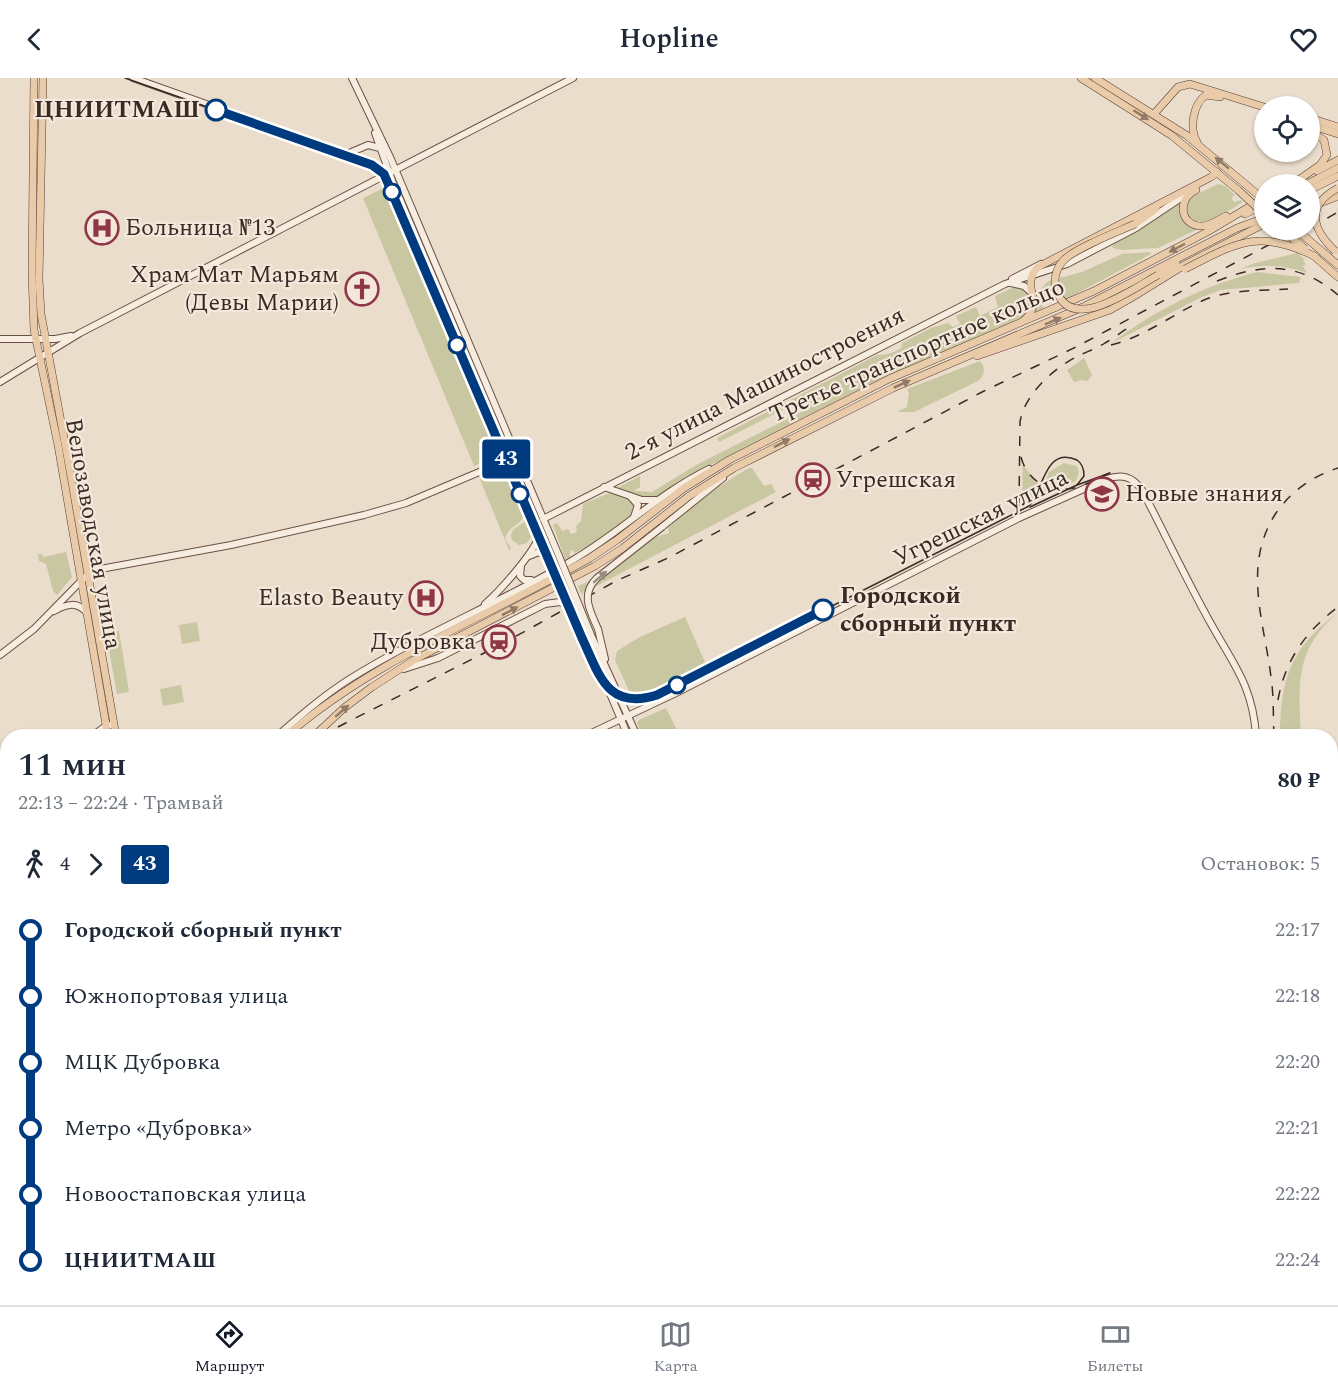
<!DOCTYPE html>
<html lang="ru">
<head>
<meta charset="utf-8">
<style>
  body { margin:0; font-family:Spectral,serif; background:#f6f6f7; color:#1f2937; height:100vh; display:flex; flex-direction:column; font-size:22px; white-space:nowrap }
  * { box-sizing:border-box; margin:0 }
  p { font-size:20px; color:#747a83 }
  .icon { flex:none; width:33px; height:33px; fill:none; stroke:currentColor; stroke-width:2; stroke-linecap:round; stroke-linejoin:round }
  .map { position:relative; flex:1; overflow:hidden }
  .drawer { position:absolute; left:0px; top:651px; width:1338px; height:576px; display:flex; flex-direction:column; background:#fff; border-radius:24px 24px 0 0; box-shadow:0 2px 4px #0004 }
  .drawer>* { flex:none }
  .badge { padding:0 12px; border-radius:4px; font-size:21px; line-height:39px }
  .buttons { position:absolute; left:1254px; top:18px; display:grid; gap:12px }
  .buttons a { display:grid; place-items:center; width:66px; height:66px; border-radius:50%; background:#fff; box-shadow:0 2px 4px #0004; font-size:30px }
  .map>.badge { position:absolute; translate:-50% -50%; box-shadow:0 0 0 3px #fff }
  .legs { display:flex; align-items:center; gap:9px; height:66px; padding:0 18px; font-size:20px }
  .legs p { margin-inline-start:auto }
  .summary { display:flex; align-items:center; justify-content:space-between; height:102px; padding:0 18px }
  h1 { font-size:33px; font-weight:600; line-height:45px }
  ul { padding:0 18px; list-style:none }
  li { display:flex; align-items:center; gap:21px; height:66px; font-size:22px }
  li i { display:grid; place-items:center; width:9px; height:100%; margin:0 8px; background:currentColor }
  li i::after { content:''; width:15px; height:15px; margin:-8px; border:4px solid; border-radius:50%; background:#fff }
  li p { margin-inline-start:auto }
  li:first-child i { background:linear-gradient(#0000 50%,currentColor 0) }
  li:last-child i { background:linear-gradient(currentColor 50%,#0000 0) }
  header { display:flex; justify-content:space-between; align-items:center; height:78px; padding:0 18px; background:#fff; font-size:27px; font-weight:600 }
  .tabs { display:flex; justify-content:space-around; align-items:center; height:84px; border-top:2px solid #e0e1e3; background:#fff; font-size:16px; color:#747a83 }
  .tabs a { display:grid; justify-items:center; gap:3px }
  .tabs .active { color:#111827 }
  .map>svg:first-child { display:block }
  .green { fill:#c9c7a1 }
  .water { fill:#acc1b7; stroke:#738f83; stroke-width:1.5 }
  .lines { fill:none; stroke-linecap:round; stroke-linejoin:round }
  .secondary-casing { stroke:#695144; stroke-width:8 }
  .primary-casing { stroke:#563f35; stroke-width:8 }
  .secondary { stroke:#f6ecdf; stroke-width:6 }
  .primary { stroke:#e9cba9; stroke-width:7 }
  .tram { stroke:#392a23; stroke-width:1.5 }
  .rail { stroke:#392a23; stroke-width:1.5; stroke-dasharray:10 10; stroke-linecap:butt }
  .secondary-bridge-casing { stroke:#695144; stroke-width:8; stroke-linecap:butt }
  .primary-bridge-casing { stroke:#563f35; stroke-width:8; stroke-linecap:butt }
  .secondary-bridge { stroke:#f6ecdf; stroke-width:6 }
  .primary-bridge { stroke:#e9cba9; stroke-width:7 }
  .oneway { fill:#917a66 }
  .oneway2 { fill:#988b81 }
  .line-1-casing { stroke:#fff; stroke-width:14 }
  .line-1 { stroke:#003b80; stroke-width:9 }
  .stop-1-dot { fill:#fff; stroke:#003b80; stroke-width:3 }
  .labels { text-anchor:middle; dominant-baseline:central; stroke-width:4.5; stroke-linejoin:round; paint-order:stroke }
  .stop-label { font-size:24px; font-weight:bold; fill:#392a23; stroke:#f3e8db; text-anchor:end }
  .poi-label { font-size:24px; fill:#392a23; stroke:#f3e8db; text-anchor:start }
  .street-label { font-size:24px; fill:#392a23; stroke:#f3e8db }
</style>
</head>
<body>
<header><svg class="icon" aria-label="back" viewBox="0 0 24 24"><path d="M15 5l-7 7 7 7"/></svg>Hopline<svg class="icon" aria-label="heart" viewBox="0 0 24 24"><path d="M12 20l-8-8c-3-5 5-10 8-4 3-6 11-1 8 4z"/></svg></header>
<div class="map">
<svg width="1338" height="1227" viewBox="0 0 1338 1227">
  <rect width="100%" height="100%" fill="#ebddcc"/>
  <g class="green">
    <path d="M1218,106L1225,108L1235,117L1231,120L1234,124L1241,122L1243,124C1225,134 1195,160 1185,129L1191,119Z"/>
    <path d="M386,109L501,376L474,388L363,120Z"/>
    <path d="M1181,124V132L1198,149L1196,152L1158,170L1123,172L1112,170L1113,166L1138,153Z"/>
    <path d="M1149,174L1151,176L1059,225L1056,220L1042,227L1044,231L1033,236L1040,212L1048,203L1082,194L1122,176Z"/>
    <path d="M1297,175L1305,182L1303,183L1306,186L1303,188L1307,195C1286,187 1262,186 1240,191L1255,185Z"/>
    <path d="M1258,194L1301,199L1299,205L1221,212L1202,219L1110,266C1154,233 1204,207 1258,194Z"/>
    <path d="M1018,207L1031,217L1030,232L1021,240L870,306L697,394L655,420H644L617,410L640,398V409L634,413L652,414L696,387L811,329L806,320L719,364L717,360L877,277C886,277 893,275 901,270L902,265L931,250L948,245L953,249L960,246L956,238L976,229L980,238L998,229L995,218Z"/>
    <path d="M1084,280L1092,297L1088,303L1082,302L1074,304L1067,292Z"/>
    <path d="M980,283C986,289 985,298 978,303L914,334H899L898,333L907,329L909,315L907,311Z"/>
    <path d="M1064,385L1077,388L1079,394L1076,403L1039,420L1049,394Z"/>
    <path d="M1023,387L1038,406L1033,424L1026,426V424H1022Z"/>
    <path d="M506,388L525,435C522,448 508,447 505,461L511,470L509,472L479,399Z"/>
    <path d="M749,390H752L764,408L771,406L776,414L581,516L578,508L611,494L656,459L669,455L668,450C693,427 719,407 749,390Z"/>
    <path d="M612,414L631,422L635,428L632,437L600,462L575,475L573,472L570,474V479L565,481L553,447L557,445L562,453L568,451L571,456L577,454L576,448L581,443L583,426Z"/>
    <path d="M526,442H528L533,456L527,465L519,467L512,462C508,450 520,449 526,442Z"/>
    <path d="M66,474L72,499L57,517L53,513L46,486L39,483L38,476H42L44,479Z"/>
    <path d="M1337,535C1294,574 1299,605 1301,658H1280C1280,601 1291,570 1337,535Z"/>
    <path d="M685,539L707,589L648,617L630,615L615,582L617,573L640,559Z"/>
    <path d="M197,544L200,563L182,566L179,547Z"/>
    <path d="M119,553L129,614L117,616L106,555Z"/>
    <path d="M181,607L184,624L163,628L160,611Z"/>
    <path d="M666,630L680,658H643L637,645L639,642Z"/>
  </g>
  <g class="water">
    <path d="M63,1220H123V1227H50Z"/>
    <path d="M193,1220H335L349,1227H192Z"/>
  </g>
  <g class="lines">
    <defs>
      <g id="secondary">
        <path d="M133,0L347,76L368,67L380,70"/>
        <path d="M352,0L390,79L559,478"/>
        <path d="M375,55L393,105L553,481"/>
        <path d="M1012,201L1041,186"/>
        <path d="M1011,205L1024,208L1033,216"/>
        <path d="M0,261H55L71,258"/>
        <path d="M0,304L80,255L573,0"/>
        <path d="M604,409L642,422H656"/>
        <path d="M631,419L638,427L634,439"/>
        <path d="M543,441L1005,206L1067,186L1136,150L1190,114"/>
        <path d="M662,449L723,400"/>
        <path d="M529,478L539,474L552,480"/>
        <path d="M521,488L520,498L524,502H531"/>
        <path d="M485,526C499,514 538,471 540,454"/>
        <path d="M54,533C67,526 77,523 87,535"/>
        <path d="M598,551L605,581"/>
        <path d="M591,557L637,658"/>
        <path d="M586,559L628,658"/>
        <path d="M0,577L34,551L82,502L95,492L231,467L364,437L406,425L510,381"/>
        <path d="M404,591L438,580"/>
        <path d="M92,658L106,648L111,647"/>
        <path d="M277,658C300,638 323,618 348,602C420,557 500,525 573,482C621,454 658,416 709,391"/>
        <path d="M585,658L674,616L1019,440L1106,401C1122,396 1132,398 1142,412C1165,456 1186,501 1210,544C1233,586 1253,608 1256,658"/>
        <path d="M0,738L8,732"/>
        <path d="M0,767L8,760"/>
        <path d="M0,915L8,907"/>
        <path d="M0,981L8,968"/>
        <path d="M1330,1081H1338"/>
        <path d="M0,1104H8"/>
        <path d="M0,1108L8,1109"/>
        <path d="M137,1220L139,1225L143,1227"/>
        <path d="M1279,1220L1293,1227"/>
        <path d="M818,1227L821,1220"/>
        <path d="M824,1227L827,1220"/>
      </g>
      <g id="primary">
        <path d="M34,0L32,195L34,252L58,367L108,658"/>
        <path d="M43,0L39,201L41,236L69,387L116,658"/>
        <path d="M1081,0L1171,57L1238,112"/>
        <path d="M1095,0L1186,57L1244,105"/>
        <path d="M1154,36L1178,9L1190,6L1264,29"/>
        <path d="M1310,40L1338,49"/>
        <path d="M1310,47L1338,56"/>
        <path d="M1197,64C1189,51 1193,26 1206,17L1220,19"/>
        <path d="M1317,93L1338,82"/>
        <path d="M1297,103L1320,87L1327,77L1324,62L1310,53"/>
        <path d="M1307,106L1338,90"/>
        <path d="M1196,112C1176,121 1180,149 1203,148C1211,147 1218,142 1226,138"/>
        <path d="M1310,112L1338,98"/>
        <path d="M1310,129L1338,118"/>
        <path d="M1245,136L1264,127"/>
        <path d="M1135,146L1156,131"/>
        <path d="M1325,176L1338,187"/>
        <path d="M1314,178L1338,199"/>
        <path d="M1158,197L1176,185"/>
        <path d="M1023,243C1046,225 1019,208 1038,189L1211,99L1217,94"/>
        <path d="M977,278L1110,232L1131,220L1186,186L1264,146"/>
        <path d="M372,609L414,582L595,488L623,470L689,418L734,390L893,310L1083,229L1237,150L1264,140"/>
        <path d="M286,658C376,580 488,539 590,480L617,462L684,410L729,382L889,301L1094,213L1209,153L1264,120"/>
        <path d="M0,933L8,926"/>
        <path d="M0,966L8,958"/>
        <path d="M155,1227V1220"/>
        <path d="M161,1227V1220"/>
        <path d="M178,1227L180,1220"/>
      </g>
    </defs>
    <use href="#secondary" class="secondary-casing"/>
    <use href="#primary" class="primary-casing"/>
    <use href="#secondary" class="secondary"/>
    <use href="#primary" class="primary"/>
    <g class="tram">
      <path d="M125,0L372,87L383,94L582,560C599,596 607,633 657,617L1029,428C1043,415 1044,367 1077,382C1083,386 1084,392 1084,398L1077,407"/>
      <path d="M1030,429L1077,407L1110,395"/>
    </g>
    <g class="rail">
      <path d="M1310,150L1338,134"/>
      <path d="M1217,203C1262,185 1300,184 1338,217"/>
      <path d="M1111,267C1144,259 1173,236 1204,222C1230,211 1260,213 1288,211"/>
      <path d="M1021,379C1027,403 1050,416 1074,410C1086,407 1098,400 1110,395"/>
      <path d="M1019,428L1020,344C1024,317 1053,291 1076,279C1085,274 1096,271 1105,265C1114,260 1123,253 1132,247"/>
      <path d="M1278,622C1285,582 1306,553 1338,529"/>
      <path d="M320,658L500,567L616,503L668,480L982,314L1076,269L1297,152"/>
      <path d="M1274,658C1273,639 1274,619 1271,599C1264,543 1242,487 1276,435C1291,413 1313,398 1338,390"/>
      <path d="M1330,842L1338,846"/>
      <path d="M1330,894L1338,891"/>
      <path d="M0,946L8,938"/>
      <path d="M1217,1220L1218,1227"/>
      <path d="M1193,1227L1196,1220"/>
    </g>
    <defs>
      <g id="secondary-bridge">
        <path d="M559,478L591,557"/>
        <path d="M553,481L586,559"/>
        <path d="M598,551C590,533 580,516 597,500L662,449"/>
        <path d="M438,580L545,526L560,524L574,530"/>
      </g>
      <g id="primary-bridge">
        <path d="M1244,105L1264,122"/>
        <path d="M1238,112L1264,136"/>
        <path d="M1135,146C1117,154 1078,169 1065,181C1057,188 1053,200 1056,211C1070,258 1134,210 1158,197"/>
        <path d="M1283,152L1305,171"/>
        <path d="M1297,152L1325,176"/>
        <path d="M1335,173C1312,151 1305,128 1338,110"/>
        <path d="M1185,191C1236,165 1258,150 1314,178"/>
        <path d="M314,658L344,630L372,609"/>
      </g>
    </defs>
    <use href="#secondary-bridge" class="secondary-bridge-casing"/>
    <use href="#primary-bridge" class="primary-bridge-casing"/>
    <use href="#secondary-bridge" class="secondary-bridge"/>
    <use href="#primary-bridge" class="primary-bridge"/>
  </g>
  <defs><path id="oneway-solid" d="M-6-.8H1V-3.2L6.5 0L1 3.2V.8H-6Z" transform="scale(1.5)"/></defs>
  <g class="oneway">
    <use href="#oneway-solid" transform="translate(1141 37) rotate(32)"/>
    <use href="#oneway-solid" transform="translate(1222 85) rotate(-141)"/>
    <use href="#oneway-solid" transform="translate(1177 170) rotate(152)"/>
    <use href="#oneway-solid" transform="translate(1053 243) rotate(-23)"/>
    <use href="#oneway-solid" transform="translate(902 306) rotate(-24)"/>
    <use href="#oneway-solid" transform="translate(782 365) rotate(-27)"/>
    <use href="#oneway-solid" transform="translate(510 533) rotate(-27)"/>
    <use href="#oneway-solid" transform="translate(342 633) rotate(-41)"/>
  </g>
  <use class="oneway2" href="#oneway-solid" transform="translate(600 499) rotate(-41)"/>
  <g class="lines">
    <defs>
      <path id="line-1" d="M216,32L372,87L384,96L582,560C599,596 607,633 657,617L823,532"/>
    </defs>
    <use href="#line-1" class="line-1-casing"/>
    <use href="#line-1" class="line-1"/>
  </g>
  <defs>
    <symbol id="hospital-ring" viewBox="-11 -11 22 22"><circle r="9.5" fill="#f3e8db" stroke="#903747" stroke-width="1.5"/><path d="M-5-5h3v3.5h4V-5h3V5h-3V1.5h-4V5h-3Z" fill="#903747"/></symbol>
    <symbol id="church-ring" viewBox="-11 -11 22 22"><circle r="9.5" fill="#f3e8db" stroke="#903747" stroke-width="1.5"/><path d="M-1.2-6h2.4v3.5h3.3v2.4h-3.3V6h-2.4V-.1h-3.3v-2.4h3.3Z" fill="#903747"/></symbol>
    <symbol id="station-ring" viewBox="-11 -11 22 22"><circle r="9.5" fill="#f3e8db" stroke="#903747" stroke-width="1.5"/><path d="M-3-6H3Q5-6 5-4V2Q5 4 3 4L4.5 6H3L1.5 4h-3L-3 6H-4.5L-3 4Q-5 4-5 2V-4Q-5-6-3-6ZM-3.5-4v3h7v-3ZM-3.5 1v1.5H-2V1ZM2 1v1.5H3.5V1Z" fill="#903747"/></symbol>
    <symbol id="university-ring" viewBox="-11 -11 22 22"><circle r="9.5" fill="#f3e8db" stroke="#903747" stroke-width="1.5"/><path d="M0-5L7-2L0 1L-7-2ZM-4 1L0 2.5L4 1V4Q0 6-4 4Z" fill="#903747"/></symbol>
  </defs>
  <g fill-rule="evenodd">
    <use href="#hospital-ring" x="83" y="131" width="38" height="38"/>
    <use href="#church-ring" x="343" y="192" width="38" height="38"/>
    <use href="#station-ring" x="794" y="383" width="38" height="38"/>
    <use href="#university-ring" x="1083" y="397" width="38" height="38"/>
    <use href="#hospital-ring" x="407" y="501" width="38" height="38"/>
    <use href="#station-ring" x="480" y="545" width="38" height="38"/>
  </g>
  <g class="stop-1-dot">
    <circle cx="216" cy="32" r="10"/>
    <circle cx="392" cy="114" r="8"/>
    <circle cx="457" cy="267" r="8"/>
    <circle cx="520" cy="416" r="8"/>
    <circle cx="823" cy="532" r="10"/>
    <circle cx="677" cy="607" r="8"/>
  </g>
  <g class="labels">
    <g class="stop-label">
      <text x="200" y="32">ЦНИИТМАШ</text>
      <text x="840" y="518" text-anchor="start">Городской<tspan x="840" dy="28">сборный пункт</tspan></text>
    </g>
    <g class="poi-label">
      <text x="125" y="150">Больница №13</text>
      <text x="339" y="197" text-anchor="end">Храм Мат Марьям<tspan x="339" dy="28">(Девы Марии)</tspan></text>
      <text x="836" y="402">Угрешская</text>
      <text x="1125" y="416">Новые знания</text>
      <text x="403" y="520" text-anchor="end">Elasto Beauty</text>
      <text x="476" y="564" text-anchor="end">Дубровка</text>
    </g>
    <g class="street-label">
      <text transform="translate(917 273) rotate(-24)">Третье транспортное кольцо</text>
      <text transform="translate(765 306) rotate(-27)">2-я улица Машиностроения</text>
      <text transform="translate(981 440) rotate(-26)">Угрешская улица</text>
      <text transform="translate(93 456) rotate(80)">Велозаводская улица</text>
    </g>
  </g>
</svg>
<div class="buttons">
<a><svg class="icon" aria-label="locate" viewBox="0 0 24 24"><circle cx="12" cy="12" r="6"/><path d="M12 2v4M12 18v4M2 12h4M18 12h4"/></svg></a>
<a><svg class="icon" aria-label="layers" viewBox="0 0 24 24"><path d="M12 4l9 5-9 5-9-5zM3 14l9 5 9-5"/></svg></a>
</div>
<b class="badge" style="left:506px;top:381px;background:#003b80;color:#fff">43</b>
<section class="drawer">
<div class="summary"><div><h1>11 мин</h1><p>22:13 – 22:24 · Трамвай</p></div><b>80 ₽</b></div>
<div class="legs"><svg class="icon" aria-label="walk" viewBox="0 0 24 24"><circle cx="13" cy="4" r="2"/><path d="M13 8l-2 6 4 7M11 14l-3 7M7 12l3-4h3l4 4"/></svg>4<svg class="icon" aria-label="forward" viewBox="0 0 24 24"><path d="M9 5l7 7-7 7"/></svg><b class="badge" style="background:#003b80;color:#fff">43</b><p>Остановок: 5</p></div>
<ul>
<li><i style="color:#003b80"></i><b>Городской сборный пункт</b><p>22:17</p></li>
<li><i style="color:#003b80"></i><span>Южнопортовая улица</span><p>22:18</p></li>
<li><i style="color:#003b80"></i><span>МЦК Дубровка</span><p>22:20</p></li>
<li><i style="color:#003b80"></i><span>Метро «Дубровка»</span><p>22:21</p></li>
<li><i style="color:#003b80"></i><span>Новоостаповская улица</span><p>22:22</p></li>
<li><i style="color:#003b80"></i><b>ЦНИИТМАШ</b><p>22:24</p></li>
</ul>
</section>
</div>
<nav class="tabs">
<a class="active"><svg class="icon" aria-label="directions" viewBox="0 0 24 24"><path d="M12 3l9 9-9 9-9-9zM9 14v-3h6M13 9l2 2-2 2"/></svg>Маршрут</a>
<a><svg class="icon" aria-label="map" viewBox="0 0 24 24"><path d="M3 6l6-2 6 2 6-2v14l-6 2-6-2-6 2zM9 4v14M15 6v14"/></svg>Карта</a>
<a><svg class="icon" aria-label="tickets" viewBox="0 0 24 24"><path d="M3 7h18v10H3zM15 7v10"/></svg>Билеты</a>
</nav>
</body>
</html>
